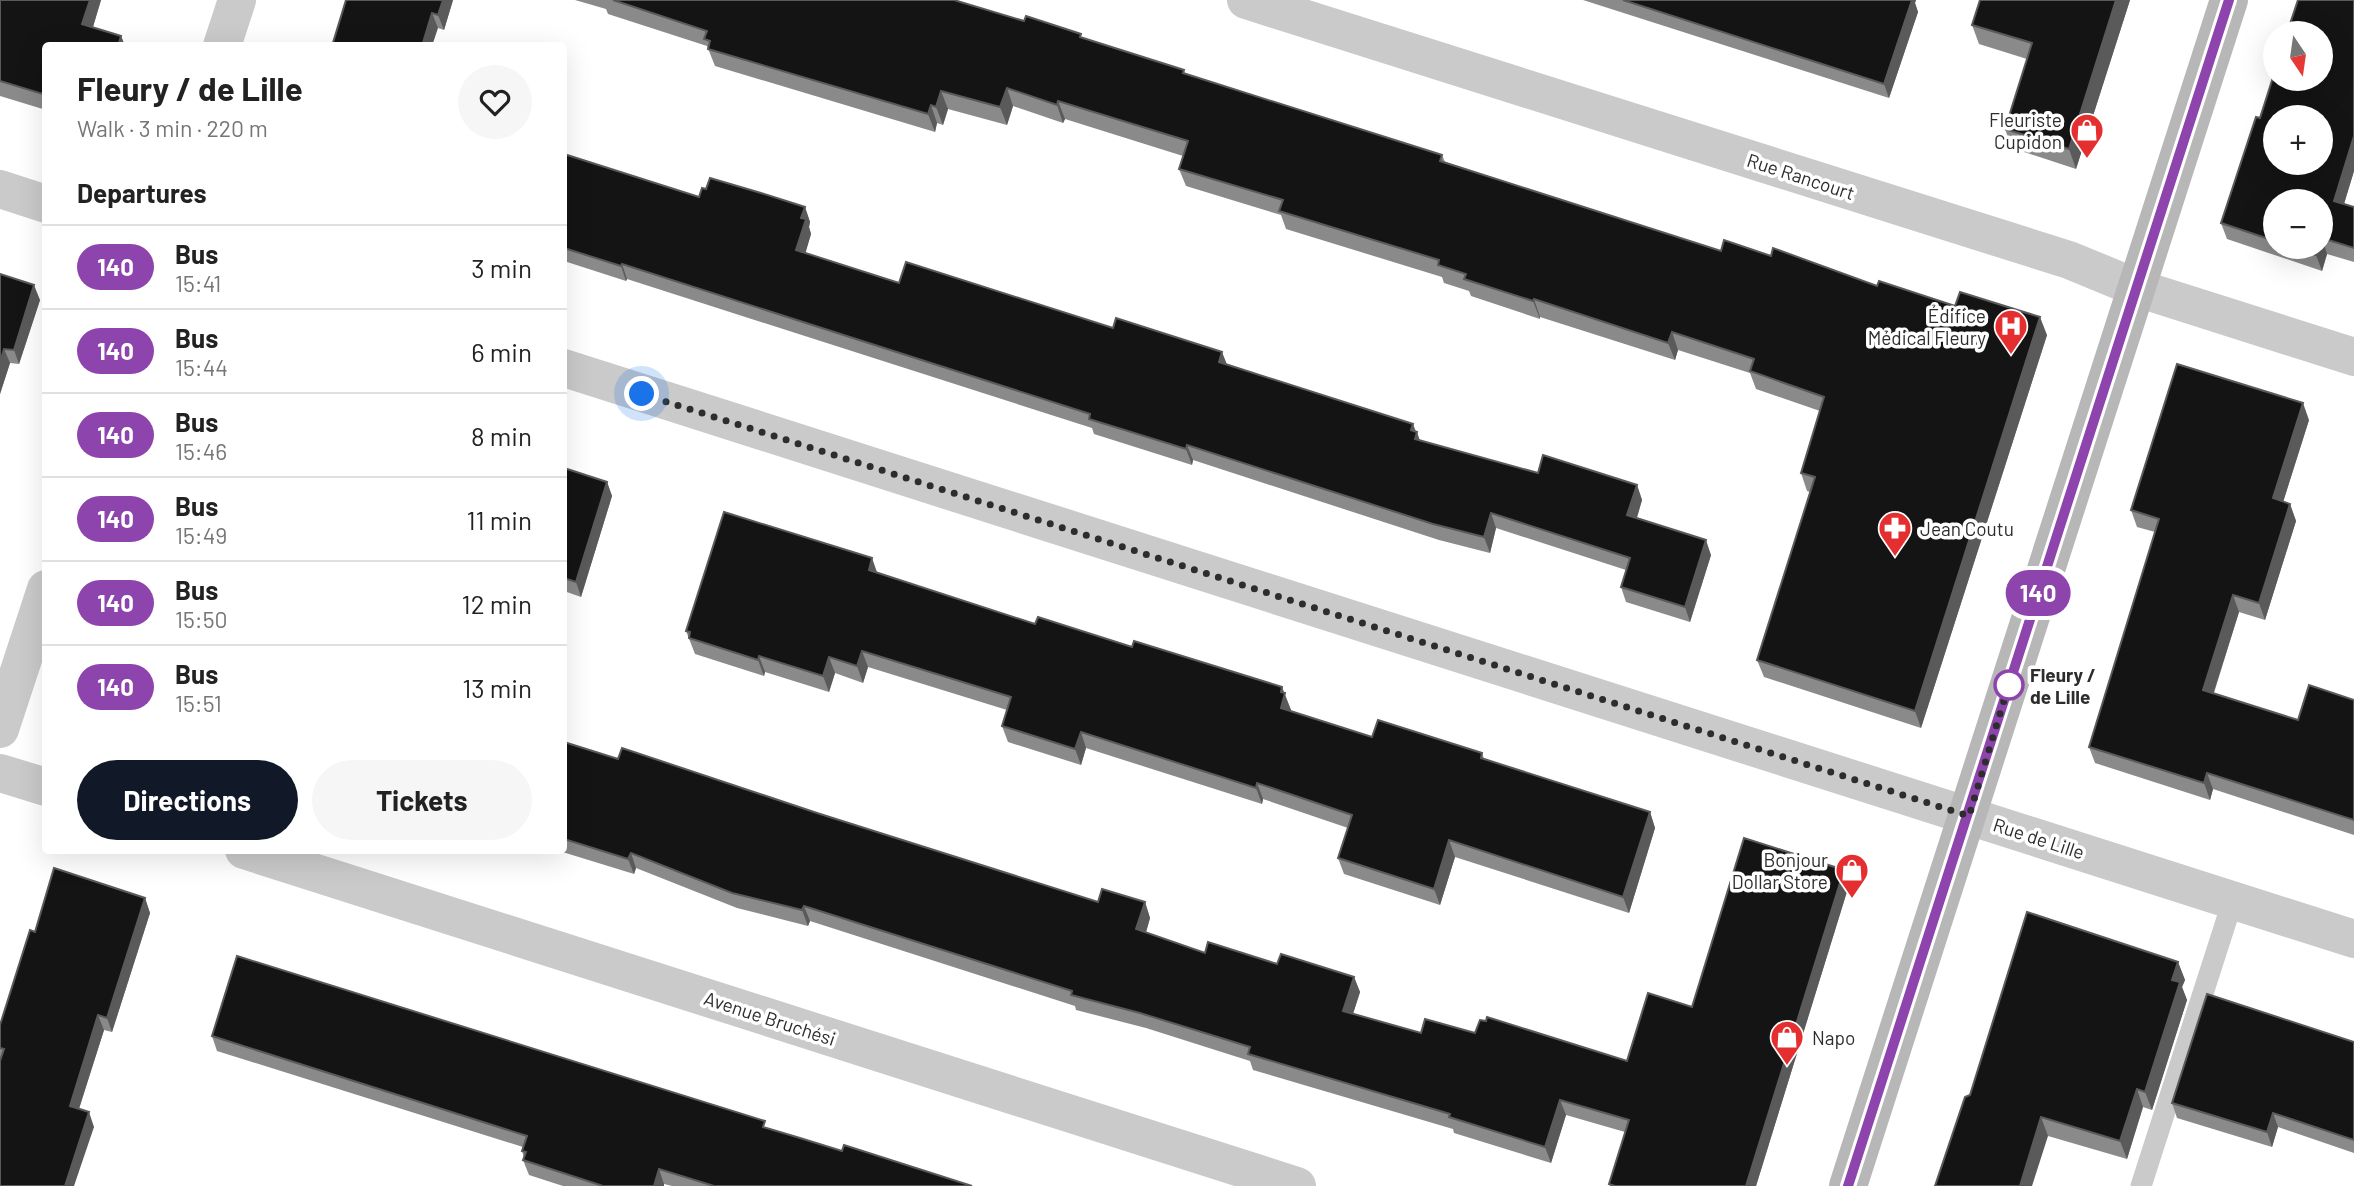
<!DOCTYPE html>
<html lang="en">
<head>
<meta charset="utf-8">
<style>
  body { margin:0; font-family:Barlow,sans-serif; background:#f6f6f6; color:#222; height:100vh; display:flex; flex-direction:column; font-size:26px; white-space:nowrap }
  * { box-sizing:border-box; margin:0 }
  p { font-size:23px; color:#767676 }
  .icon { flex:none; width:38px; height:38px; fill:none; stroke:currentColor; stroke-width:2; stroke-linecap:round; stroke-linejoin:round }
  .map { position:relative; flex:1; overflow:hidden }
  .drawer { position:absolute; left:42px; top:42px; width:525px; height:812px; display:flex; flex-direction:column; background:#fff; border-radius:7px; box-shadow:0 7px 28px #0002 }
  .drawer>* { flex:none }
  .badge { padding:0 14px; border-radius:23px; font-size:24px; line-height:46px }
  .needle { width:46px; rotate:167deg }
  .fabs { position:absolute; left:2263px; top:21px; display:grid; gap:14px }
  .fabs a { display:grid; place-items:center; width:70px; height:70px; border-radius:50%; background:#fff; box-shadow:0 7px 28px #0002; font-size:35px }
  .you { position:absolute; width:35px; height:35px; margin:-18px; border:5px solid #fff; border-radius:50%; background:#1a73e8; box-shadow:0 0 0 10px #1a73e833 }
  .map>.badge { position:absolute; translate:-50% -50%; box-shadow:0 0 0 4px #fff }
  h2 { padding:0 35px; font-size:26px; line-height:63px }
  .round { display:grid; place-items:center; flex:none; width:74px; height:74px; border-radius:37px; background:#f6f6f6 }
  .overview { display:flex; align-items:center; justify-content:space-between; height:119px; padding:0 35px }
  h1 { font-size:33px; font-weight:700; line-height:52px }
  .action { display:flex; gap:14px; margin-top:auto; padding:14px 35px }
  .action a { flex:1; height:80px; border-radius:42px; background:#111827; color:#fff; font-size:28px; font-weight:700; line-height:80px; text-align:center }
  .action a+a { background:#f6f6f6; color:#222 }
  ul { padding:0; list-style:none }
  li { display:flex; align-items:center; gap:21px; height:84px; padding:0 35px; border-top:2px solid #e0e0e0 }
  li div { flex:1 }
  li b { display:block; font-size:26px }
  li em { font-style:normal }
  li .badge { min-width:77px; font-weight:700; text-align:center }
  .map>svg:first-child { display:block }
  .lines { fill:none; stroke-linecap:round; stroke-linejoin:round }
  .lane { stroke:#cacaca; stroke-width:21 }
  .street { stroke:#cacaca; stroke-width:38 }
  .secondary { stroke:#b7b7b7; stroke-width:38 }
  .wall { fill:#8a8a8a; fill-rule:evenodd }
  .shaded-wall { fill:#5a5a5a }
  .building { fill:#141414; stroke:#5a5a5a; stroke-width:2; fill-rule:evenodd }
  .line-casing { stroke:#fff; stroke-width:16 }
  .line { stroke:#8e44ad; stroke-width:10 }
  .walk { stroke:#2d2d2d; stroke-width:7; stroke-dasharray:0 12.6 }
  .stop-dot { fill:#fff; stroke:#8e44ad; stroke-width:3.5 }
  .labels { text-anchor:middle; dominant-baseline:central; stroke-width:7; stroke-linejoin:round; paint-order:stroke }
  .poi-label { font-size:19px; fill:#2d2d2d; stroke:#fff; text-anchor:end }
  .street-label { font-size:19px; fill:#2d2d2d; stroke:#fff }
  .stop-label { font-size:19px; font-weight:bold; fill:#2d2d2d; stroke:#fff; text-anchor:start }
</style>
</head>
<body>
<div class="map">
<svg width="2354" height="1186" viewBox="0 0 2354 1186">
  <rect width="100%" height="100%" fill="#fff"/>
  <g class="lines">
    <path class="lane" d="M2141,1186L2233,900"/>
    <g class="street">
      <path d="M1246,0L2069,260L2137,288L2354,357"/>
      <path d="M222,46L237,0"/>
      <path d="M0,189L46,204"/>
      <path d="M564,368L2354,939"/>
      <path d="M0,729L46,589"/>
      <path d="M0,773L46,787"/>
      <path d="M244,850L1297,1186"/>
    </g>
    <path class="secondary" d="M1848,1186L2229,0"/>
  </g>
  <g class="wall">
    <path d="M0,0H101L93,27L121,36L125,46H46V110L0,96Z"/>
    <path d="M453,0L444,30L438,28L332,46Z"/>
    <path d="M575,0H954L1083,38L1184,70L1185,74L1442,155L1445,162L1721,251L1771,256L2047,335L1921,728L1764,677L1757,660L1810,492L1807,491L1801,473L1820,411L1756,389L1750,373L1678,350L1675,360L1540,317V319L1471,296L1469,291L1444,283L1442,277L1286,229L1281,215L1186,186L1179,169L1183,156L1065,119L1063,123L1013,106L1007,125L948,109L943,125L937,123L935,132L715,66L707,46L608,14L606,9Z"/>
    <path d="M1583,0H1916L1915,3L1918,12L1889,98Z"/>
    <path d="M2130,0L2076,169L2012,148L2005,129L2027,59L1979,44L1972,25Z"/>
    <path d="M2298,0H2354V171L2344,204L2354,207V262L2327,254L2322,271L2227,239L2221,223L2256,117L2260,118L2275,71V79H2320V33H2287ZM2275,117H2320V163H2275ZM2275,201H2320V247H2275Z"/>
    <path d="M564,154L699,197L706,189L805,207L810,222L809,227L811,234L805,253L899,283L1227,364L1413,424L1420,441L1538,473L1637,485L1642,500L1637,518L1711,555L1690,622L1626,602L1621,587L1626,570L1496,528L1490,553L1439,540L1193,460L1192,465L1094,434L1092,428L627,279L626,281L564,261Z"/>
    <path d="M0,274L40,300L19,364L10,363L0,394Z"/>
    <path d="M2309,420L2283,502L2290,504L2296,521L2265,620L2239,612L2214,693L2298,720L2354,700V835L2213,789L2210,800L2095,763L2089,747L2155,532L2137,527L2131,510Z"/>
    <path d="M564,468L607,482L612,496L581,597L564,591Z"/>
    <path d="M877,573L1035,624L1132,647L1284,693L1291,710V711L1372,737L1482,753L1484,759L1650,812L1655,828L1629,913L1455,857L1440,905L1344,874L1338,858L1348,828L1263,799L1262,804L1086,748L1081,765L1008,742L1002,726L1007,710L868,667L863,683L835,673L829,692L765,672L764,676L695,654L686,631Z"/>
    <path d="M564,742L618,759L817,813L1098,902H1145L1150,918L1146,933L1205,953L1354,977L1360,992L1353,1014L1421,1033H1475L1627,1061L1692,1007L1849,885L1756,1186H1610L1609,1184L1625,1132L1566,1115L1551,1163L1454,1133L1453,1129L1253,1070L1250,1061L1146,1028L1076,1010L1075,1006L810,921L808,926L737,908L636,868L634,874L556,850H564Z"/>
    <path d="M145,898L150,913L112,1032L104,1030L79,1109L94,1127L0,1186V1025Z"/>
    <path d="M2178,962L2185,980L2182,987L2187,1000L2152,1110L2143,1107L2127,1159L2048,1136L1970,1095Z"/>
    <path d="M212,1036L768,1128L842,1151L972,1186H672L664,1184V1186H563L529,1175L523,1160L524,1158L522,1151L523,1147L217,1051Z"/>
    <path d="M2354,1042V1153L2278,1127L2272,1147L2177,1118L2172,1103Z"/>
  </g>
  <g class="shaded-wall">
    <path d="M90,0H101L89,40L82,24Z"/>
    <path d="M443,0H453L444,30L438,15Z"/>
    <path d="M1909,0H1916L1915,3L1918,12L1889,98L1884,84Z"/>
    <path d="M2116,0H2130L2076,169L2069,149Z"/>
    <path d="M432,13L438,28L432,46H422Z"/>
    <path d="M121,36L125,46H118Z"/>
    <path d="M1007,88L1013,106L1007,125L1000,107Z"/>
    <path d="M941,91L948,109L943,125L936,107Z"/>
    <path d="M1058,101L1065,119L1063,123L1057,105Z"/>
    <path d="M931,105L937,123L935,132L928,114Z"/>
    <path d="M2354,136V171L2340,217L2334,201Z"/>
    <path d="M805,207L810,222L809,227L811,234L802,265L796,250L801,218Z"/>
    <path d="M2322,238L2327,254L2322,271L2316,255L2319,247H2320Z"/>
    <path d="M622,264L627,279L626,281L621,266Z"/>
    <path d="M34,285L40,300L19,364L14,350Z"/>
    <path d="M1534,299L1540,317V319L1533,301Z"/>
    <path d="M2040,317L2047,335L1921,728L1915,711Z"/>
    <path d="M1672,332L1678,350L1675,360L1668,343Z"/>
    <path d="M4,349L10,363L0,394V363Z"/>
    <path d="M1222,352L1228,367L1219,362Z"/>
    <path d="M2303,403L2309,420L2279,515L2273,498Z"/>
    <path d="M1413,424L1416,434L1417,432L1422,447L1416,444L1411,430Z"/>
    <path d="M1187,445L1193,460L1192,465L1186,449Z"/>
    <path d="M607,482L612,496L581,597L576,582Z"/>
    <path d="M1637,485L1642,500L1633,530L1627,515Z"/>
    <path d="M2290,504L2296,521L2265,620L2259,603Z"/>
    <path d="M1491,513L1496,528L1490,553L1484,537Z"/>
    <path d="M1706,540L1711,555L1690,622L1685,607Z"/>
    <path d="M872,558L878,575L869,570Z"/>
    <path d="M2233,595L2239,612L2209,707L2203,690Z"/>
    <path d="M862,651L868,667L863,683L857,666Z"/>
    <path d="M759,656L765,672L764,676L758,660Z"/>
    <path d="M829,657L835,673L829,692L823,676Z"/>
    <path d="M1282,687L1291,710L1287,724L1281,708V692Z"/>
    <path d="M1081,732L1086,748L1081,765L1075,749Z"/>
    <path d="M2207,773L2213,789L2210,800L2204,783Z"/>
    <path d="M1257,783L1263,799L1262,804L1256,788Z"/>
    <path d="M1650,812L1655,828L1629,913L1623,897Z"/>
    <path d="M1449,840L1455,857L1440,905L1434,889Z"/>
    <path d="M631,853L636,868L634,874L628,859Z"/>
    <path d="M1844,870L1849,885L1756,1186H1746Z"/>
    <path d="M145,898L150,913L112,1032L107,1018Z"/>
    <path d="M1145,902L1150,918L1142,945L1136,929Z"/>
    <path d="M804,906L810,921L808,926L802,910Z"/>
    <path d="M2178,962L2185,980L2182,987L2187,1000L2152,1110L2145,1092L2172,980Z"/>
    <path d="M1354,977L1360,992L1349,1026L1343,1011Z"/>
    <path d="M98,1015L104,1030L75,1121L70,1106Z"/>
    <path d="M2137,1089L2143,1107L2127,1159L2120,1141Z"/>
    <path d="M1560,1100L1566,1115L1551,1163L1545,1147Z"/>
    <path d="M89,1112L94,1127L74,1186H65Z"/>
    <path d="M2273,1113L2278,1127L2272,1147L2267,1132Z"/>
    <path d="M2041,1117L2048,1136L2032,1186H2020Z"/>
    <path d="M659,1169L664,1184V1186H654Z"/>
  </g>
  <g class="building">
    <path d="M0,0H90L82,24L121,36L118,46H46V95L0,81Z"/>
    <path d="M346,0H443L438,15L432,13L422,46H332Z"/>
    <path d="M613,0H954L1024,21L1026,16L1081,34L1080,37L1184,70L1183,73L1442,155L1440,161L1721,251L1724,240L1771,256L1773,248L1877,286L1879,281L1955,306L1960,292L2040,317L1915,711L1757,660L1815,477L1801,473L1824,397L1750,371L1754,359L1672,332L1668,343L1534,299L1533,301L1464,279L1466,274L1438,265L1439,260L1279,211L1283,200L1179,169L1188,141L1058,101L1057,105L1007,88L1000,107L941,91L936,107L931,105L928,114L708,49L710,41L704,39L707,31Z"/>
    <path d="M1623,0H1912L1884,84Z"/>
    <path d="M1980,0H2116L2069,149L2005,129L2032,43L1972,25Z"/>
    <path d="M2298,0H2354V136L2334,201L2354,207V248L2322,238L2320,241V201H2275V241L2221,223L2256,117L2260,118L2275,71V79H2320V33H2287ZM2275,117H2320V163H2275Z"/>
    <path d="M564,154L699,197L702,188L706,189L710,178L761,193L805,207L801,218L806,219L796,250L899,283L906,262L1113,328L1116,318L1222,352L1219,362L1413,424L1411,430L1417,432L1415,439L1538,473L1543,455L1637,485L1627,515L1706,540L1685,607L1621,587L1630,558L1491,513L1484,537L1433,524L1187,445L1186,449L1089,419L1090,414L622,264L621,266L564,248Z"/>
    <path d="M2293,247H2319L2316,255Z"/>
    <path d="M0,274L34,285L14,350L4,349L0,363Z"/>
    <path d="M2177,364L2303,403L2273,498L2290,504L2259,603L2233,595L2203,690L2298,720L2309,685L2354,700V820L2207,773L2204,783L2089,747L2159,519L2131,510Z"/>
    <path d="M564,468L607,482L576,582L564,578Z"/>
    <path d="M724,512L872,558L869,570L1035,624L1038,617L1132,647L1134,641L1282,687L1281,692L1285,693L1281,708L1372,737L1378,720L1482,753L1481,758L1650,812L1623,897L1449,840L1434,889L1338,858L1352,815L1257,783L1256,788L1081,732L1075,749L1002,726L1011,697L862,651L857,666L829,657L823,676L759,656L758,660L689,638L690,632L686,631Z"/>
    <path d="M564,742L618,759L622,748L817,813L1098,902L1102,889L1145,902L1136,929L1205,953L1208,942L1277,964L1281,954L1354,977L1343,1011L1421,1033L1425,1019L1475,1033L1480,1020L1486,1021L1487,1017L1627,1061L1648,993L1692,1007L1744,838L1844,870L1746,1186H1615L1609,1184L1629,1120L1560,1100L1545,1147L1449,1117L1450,1114L1248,1054L1250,1047L1140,1013L1071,995L1072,991L804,906L802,910L732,893L631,853L628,859L564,839Z"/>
    <path d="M54,868L145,898L107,1018L98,1015L70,1106L89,1112L65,1186H0V1061L4,1049L0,1048V1025L30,930L35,932Z"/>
    <path d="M2027,912L2178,962L2172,980L2180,982L2145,1092L2137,1089L2120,1141L2041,1117L2020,1186H1935L1965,1097L1970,1095Z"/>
    <path d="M237,956L765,1121L763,1127L800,1138L842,1151L844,1145L972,1186H714L659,1169L654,1186H603L523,1160L526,1152L522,1151L527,1136L212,1036Z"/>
    <path d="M2207,994L2354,1042V1140L2273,1113L2267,1132L2172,1103Z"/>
  </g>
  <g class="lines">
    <defs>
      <path id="line" d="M1848,1186L2229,0"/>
    </defs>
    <use href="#line" class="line-casing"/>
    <use href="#line" class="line"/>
    <path class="walk" d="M642,394L1969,816L2012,674L2009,685"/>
  </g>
  <defs>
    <symbol id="shop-pin" viewBox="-11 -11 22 30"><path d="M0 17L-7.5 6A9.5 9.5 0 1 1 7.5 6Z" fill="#e52e2f" stroke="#fff"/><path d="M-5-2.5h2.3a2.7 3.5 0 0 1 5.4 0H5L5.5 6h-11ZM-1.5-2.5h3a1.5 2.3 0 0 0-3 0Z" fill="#fff"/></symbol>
    <symbol id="hospital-pin" viewBox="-11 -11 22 30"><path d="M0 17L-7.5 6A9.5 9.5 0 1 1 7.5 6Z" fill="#e52e2f" stroke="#fff"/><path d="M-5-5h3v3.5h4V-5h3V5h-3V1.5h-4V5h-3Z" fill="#fff"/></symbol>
    <symbol id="pharmacy-pin" viewBox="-11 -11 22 30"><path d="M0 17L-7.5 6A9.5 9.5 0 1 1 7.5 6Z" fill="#e52e2f" stroke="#fff"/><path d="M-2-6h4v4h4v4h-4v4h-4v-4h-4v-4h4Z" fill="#fff"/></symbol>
  </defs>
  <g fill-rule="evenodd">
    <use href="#shop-pin" x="2068" y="111" width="38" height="52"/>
    <use href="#hospital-pin" x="1992" y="307" width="38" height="52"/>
    <use href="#pharmacy-pin" x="1876" y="509" width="38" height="52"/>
    <use href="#shop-pin" x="1833" y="851" width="38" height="52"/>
    <use href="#shop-pin" x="1768" y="1018" width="38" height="52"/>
  </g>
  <circle class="stop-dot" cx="2009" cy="685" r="14"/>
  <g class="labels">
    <g class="poi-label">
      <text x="2062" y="119">Fleuriste<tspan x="2062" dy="22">Cupidon</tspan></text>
      <text x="1986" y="315">Édifice<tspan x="1986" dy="22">Médical Fleury</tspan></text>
      <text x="1920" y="528" text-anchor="start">Jean Coutu</text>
      <text x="1828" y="859">Bonjour<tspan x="1828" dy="22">Dollar Store</tspan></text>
      <text x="1812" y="1037" text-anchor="start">Napo</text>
    </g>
    <g class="street-label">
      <text transform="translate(1801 176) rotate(18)">Rue Rancourt</text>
      <text transform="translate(2039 838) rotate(18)">Rue de Lille</text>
      <text transform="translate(770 1018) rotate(18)">Avenue Bruchési</text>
    </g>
    <g class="stop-label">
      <text x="2030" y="674">Fleury /<tspan x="2030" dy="22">de Lille</tspan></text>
    </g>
  </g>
</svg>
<div class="fabs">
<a><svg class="needle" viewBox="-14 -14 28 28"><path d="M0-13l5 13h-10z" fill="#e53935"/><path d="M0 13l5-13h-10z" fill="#767676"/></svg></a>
<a>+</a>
<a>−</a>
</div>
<div class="you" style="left:642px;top:394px"></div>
<b class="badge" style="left:2038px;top:593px;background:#8e44ad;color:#fff">140</b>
<section class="drawer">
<div class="overview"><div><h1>Fleury / de Lille</h1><p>Walk · 3 min · 220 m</p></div><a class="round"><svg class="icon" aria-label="heart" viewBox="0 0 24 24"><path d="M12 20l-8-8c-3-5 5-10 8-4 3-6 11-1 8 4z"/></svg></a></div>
<h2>Departures</h2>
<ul>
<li><span class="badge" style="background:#8e44ad;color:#fff">140</span><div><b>Bus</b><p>15:41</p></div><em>3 min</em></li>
<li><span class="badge" style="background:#8e44ad;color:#fff">140</span><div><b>Bus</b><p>15:44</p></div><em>6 min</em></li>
<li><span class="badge" style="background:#8e44ad;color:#fff">140</span><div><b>Bus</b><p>15:46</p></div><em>8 min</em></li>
<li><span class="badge" style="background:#8e44ad;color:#fff">140</span><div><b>Bus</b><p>15:49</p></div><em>11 min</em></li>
<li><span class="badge" style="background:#8e44ad;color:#fff">140</span><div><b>Bus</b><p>15:50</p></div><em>12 min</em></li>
<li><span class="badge" style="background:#8e44ad;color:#fff">140</span><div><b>Bus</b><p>15:51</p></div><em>13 min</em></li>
</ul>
<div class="action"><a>Directions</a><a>Tickets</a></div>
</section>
</div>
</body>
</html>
